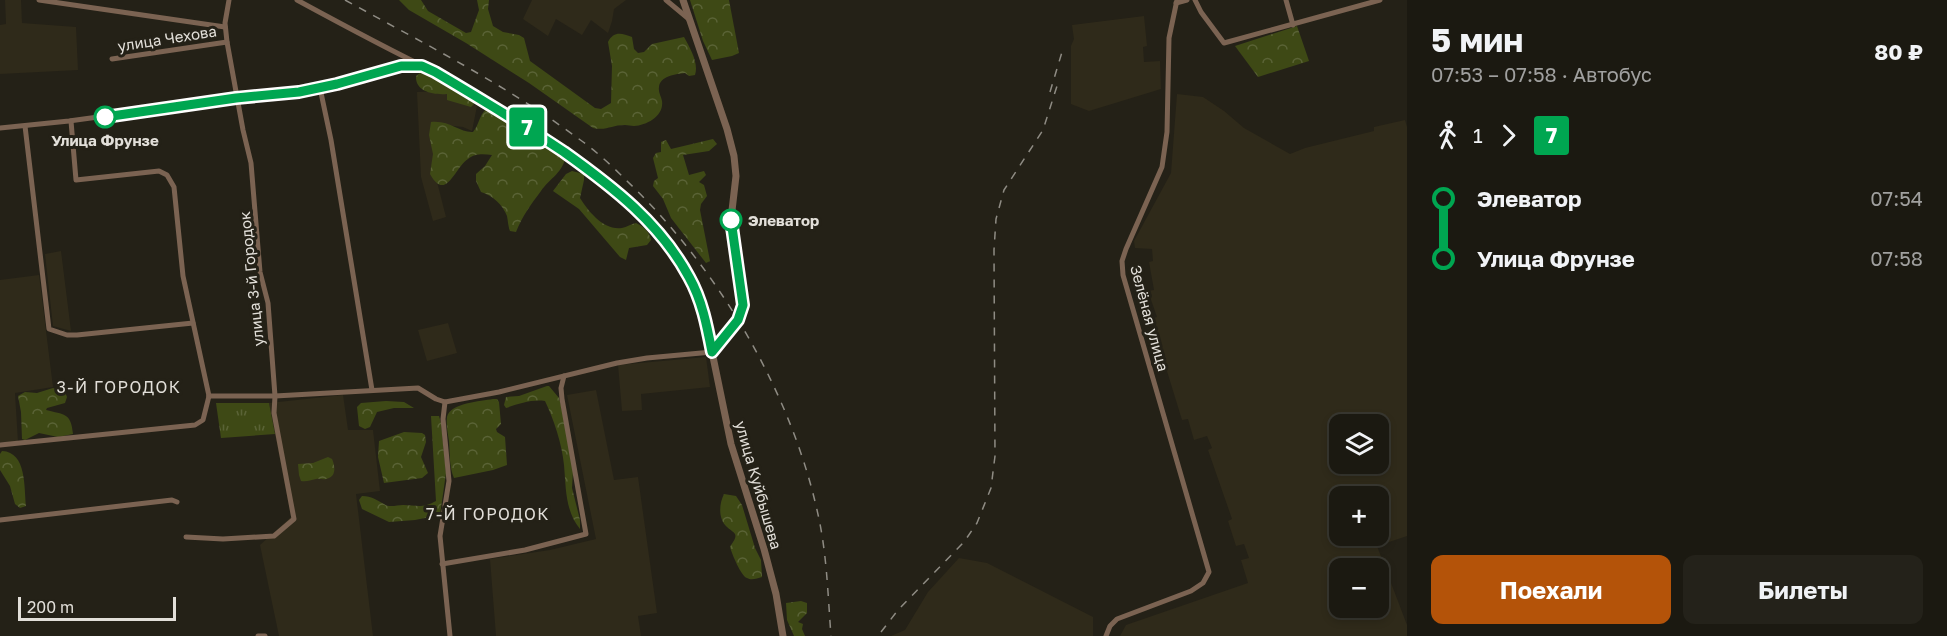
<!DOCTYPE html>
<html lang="ru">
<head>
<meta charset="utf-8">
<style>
  body { margin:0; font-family:"Golos Text",sans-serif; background:#24221a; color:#f1f3f6; height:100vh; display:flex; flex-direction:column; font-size:22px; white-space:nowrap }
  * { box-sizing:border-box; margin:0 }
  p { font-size:20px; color:#a0a09f }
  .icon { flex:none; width:33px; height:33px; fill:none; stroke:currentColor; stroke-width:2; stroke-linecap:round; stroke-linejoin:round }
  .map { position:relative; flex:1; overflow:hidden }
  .sheet { display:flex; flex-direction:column; background:#1b1911; width:540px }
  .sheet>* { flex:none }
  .badge { padding:0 12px; border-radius:4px; font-size:21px; line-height:39px }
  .controls { position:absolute; left:1329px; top:414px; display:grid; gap:12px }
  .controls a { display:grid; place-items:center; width:60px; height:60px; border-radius:12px; background:#1b1911; box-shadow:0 3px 9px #0003,0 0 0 2px #393831; font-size:30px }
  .scale { position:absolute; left:18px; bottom:15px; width:158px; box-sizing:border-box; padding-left:6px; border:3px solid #e2dfd9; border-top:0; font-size:16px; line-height:21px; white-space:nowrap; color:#e2dfd9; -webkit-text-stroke:4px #242117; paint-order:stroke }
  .map>.badge { position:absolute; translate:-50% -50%; box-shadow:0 0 0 3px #fff }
  .legs { display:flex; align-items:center; gap:9px; height:66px; padding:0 24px; font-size:20px }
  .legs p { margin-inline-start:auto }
  .head { display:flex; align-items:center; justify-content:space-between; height:102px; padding:0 24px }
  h1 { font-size:33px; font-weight:700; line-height:45px }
  .primary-button { display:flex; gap:12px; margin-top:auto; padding:12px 24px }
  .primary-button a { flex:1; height:69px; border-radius:12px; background:#b45309; color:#fff; font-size:24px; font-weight:700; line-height:69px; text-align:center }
  .primary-button a+a { background:#24221a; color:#f1f3f6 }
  ul { padding:0 24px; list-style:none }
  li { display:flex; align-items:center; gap:21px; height:60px; font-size:22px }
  li i { display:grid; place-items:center; width:9px; height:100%; margin:0 8px; background:currentColor }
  li i::after { content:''; width:15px; height:15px; margin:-8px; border:4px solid; border-radius:50%; background:#1b1911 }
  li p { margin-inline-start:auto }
  li:first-child i { background:linear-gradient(#0000 50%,currentColor 0) }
  li:last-child i { background:linear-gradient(currentColor 50%,#0000 0) }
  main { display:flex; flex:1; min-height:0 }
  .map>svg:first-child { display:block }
  .built { fill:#2f2a1a; fill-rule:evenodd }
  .grass { fill:url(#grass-tufts) }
  .forest { fill:url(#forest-crowns) }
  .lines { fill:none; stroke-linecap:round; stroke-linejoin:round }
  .minor { stroke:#7b6352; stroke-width:5 }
  .tertiary { stroke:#7b6352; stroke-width:7 }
  .rail { stroke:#8f8c84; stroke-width:1.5; stroke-dasharray:8 8; stroke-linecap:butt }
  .line-1-casing { stroke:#fff; stroke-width:14 }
  .line-1 { stroke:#00a651; stroke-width:9 }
  .stop-1-dot { fill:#fff; stroke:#00a651; stroke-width:3 }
  .labels { text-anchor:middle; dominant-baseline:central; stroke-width:6; stroke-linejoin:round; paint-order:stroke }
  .street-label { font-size:15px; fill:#e2dfd9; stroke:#242117 }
  .stop-label { font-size:15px; font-weight:bold; fill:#e2dfd9; stroke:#242117 }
  .neighbourhood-label { font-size:16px; letter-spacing:1.5px; fill:#e2dfd9; stroke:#242117 }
</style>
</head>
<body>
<main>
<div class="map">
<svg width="1407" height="636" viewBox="0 0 1407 636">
  <defs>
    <pattern id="grass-tufts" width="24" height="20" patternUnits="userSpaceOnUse" patternTransform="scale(1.5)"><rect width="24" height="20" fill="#3e4915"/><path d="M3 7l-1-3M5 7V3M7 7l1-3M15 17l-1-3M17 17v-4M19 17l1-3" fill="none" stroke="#5a6336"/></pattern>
    <pattern id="forest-crowns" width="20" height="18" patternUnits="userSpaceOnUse" patternTransform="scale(1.5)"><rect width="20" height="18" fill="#3e4915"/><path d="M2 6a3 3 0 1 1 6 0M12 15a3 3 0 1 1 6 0" fill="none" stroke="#5a6336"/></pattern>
  </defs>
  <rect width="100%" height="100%" fill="#242117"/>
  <g class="built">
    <path d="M5,0H21L22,23L76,27L78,70L0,74V25L6,24Z"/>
    <path d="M532,0H626L614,9L612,21L608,33L591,20L582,35L556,19L548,36L523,19Z"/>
    <path d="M1144,16L1147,46L1143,47L1144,62L1160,61L1161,89L1089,111L1071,104V46L1074,39L1072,25Z"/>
    <path d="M445,91L477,106L472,131L463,127L434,124L435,174L446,217L433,221L421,177L417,92Z"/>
    <path d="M1177,94L1203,97L1224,111L1244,128L1290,154L1305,148L1374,131V127L1405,120L1407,127V536L1377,546L1407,625V636H1120L1126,625L1248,583L1241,560L1249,558L1244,544L1236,546L1228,521L1232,519L1208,450L1212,448L1207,436L1194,440L1188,419L1182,420L1151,319L1157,317L1148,291L1154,290L1149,262L1153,261L1152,249L1135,248L1134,241L1171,173ZM1340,424H1378V464H1340ZM1340,496H1378V536H1340ZM1340,568H1378V608H1340Z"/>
    <path d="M61,251L71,331L53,326L45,254Z"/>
    <path d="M39,275L53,387L15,393L18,442H0V280Z"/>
    <path d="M448,323L457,353L427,361L418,330Z"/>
    <path d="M706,357L710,387L641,394L642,410L622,411L618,365Z"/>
    <path d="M596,390L614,480L638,477L657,613L638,616L641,636H496L490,559L550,550L596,539L567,395Z"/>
    <path d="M343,395L348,430H373L380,491L356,494L373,636H279L260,545L291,517L269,403Z"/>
    <path d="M959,558L987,563L1093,617V636H891L905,630L928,592Z"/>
  </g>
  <path class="grass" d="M216,403H269L275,434L221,438Z"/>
  <g class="forest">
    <path d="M399,0H421L428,11L466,33L471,32L479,10L477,0H489L488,9L493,26L503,32L519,35L524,38L530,61L595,108L601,109L611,103L612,66L608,42C614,31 621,33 632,37L634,49L638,53L644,52L652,44L684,37C690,48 699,63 695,75L689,76L685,73C676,74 660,76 659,87C658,92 661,96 662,101C664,116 647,125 634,126C631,126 628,125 625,125C611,125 607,131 593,128L529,83L466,43L409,10Z"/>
    <path d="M690,0H729L739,53L732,56L712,60L703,41Z"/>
    <path d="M1297,26L1309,61L1258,77L1235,46Z"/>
    <path d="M420,73L444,81L471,98L475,103L471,107L447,100V94C434,95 415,92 416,76Z"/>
    <path d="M486,109L497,114L527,136L565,156C565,171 549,179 541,191C531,204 522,217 516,232L510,231C508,226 508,221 507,216C503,205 492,195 481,192L476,181V174L485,166L492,155C484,154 475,153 468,159C455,167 446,203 430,174L433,154L429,135L431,122C450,120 460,133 473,132C479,125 479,116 486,109Z"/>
    <path d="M713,139L717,144L709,151L683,155L689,175L704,171L706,175L699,182L704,185L707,196L701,204L700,210L710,261L706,263L671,218L663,199L653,186L654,181L658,178L653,158L656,153L661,152V142L666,140L671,149Z"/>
    <path d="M572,171L584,174V180L580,198C588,211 604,231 622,228C627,227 631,224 636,223C644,227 649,231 651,240L647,245L629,248L626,260L620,257L579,209L553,191L566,174Z"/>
    <path d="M547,386H549L559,398L561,405L573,471L572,488L580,520V529C565,511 566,487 564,465C562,444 554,420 545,401C532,399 518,404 506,408L504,405L506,397L519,396Z"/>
    <path d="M53,388L65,392L67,397L65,403L47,408L46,410C64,415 71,412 73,434L58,437L39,433L25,440L22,439L21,412L18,396L25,392L37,393Z"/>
    <path d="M493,399H497L499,402L501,424L496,429L497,432L505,437L507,465L493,470L454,478C449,467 450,453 449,441C448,434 446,425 447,417C450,403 481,401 493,399Z"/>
    <path d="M386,401L404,402L414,408H394L377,412L370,427L365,429L359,426L357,407L361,403Z"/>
    <path d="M431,416H439L441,423L446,473L440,515L415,520L389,522L362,509L359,500L362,496C372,496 376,500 384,504C389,508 397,505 403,505C416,505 422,509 436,501Z"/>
    <path d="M404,432L422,433L425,435L426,442L421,457L428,473L422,478L384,483L378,457L379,441Z"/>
    <path d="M2,451C27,452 24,488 26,506L20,508L15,504L10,486L0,470V454Z"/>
    <path d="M328,457L332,459C335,466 337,477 326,479C323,480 319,478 316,479C310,480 307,482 301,481L299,475L298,464L313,463Z"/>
    <path d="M724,494L736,496L742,505L755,548L761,560L762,577C757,578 752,581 747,578C741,576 732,554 730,547C732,543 737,538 735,534C734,532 729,529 727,527C718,519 719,504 724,494Z"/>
    <path d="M801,601L807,603V613L798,622L803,624L802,629L805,636H794L787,620L786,603Z"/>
  </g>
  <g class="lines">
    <g class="minor">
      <path d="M39,0L225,27"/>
      <path d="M666,0L690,20"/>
      <path d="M1195,0L1201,12L1224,43L1380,0"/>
      <path d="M1286,0L1293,25"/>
      <path d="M1176,3L1187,0"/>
      <path d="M112,59L227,42"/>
      <path d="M320,88L331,140L372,390"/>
      <path d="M71,121L76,180L159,171L167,175L174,187L183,276L209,396"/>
      <path d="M25,126L49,329L67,335H77L193,323"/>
      <path d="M0,128L69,121L236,98L299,92L337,84L394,68L417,66"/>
      <path d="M209,396H275L418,388L436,399L445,402L499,392L617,363L647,358L712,352C705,314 693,279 671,247C643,207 602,178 562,151C522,124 478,93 435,72C388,49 343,25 297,0"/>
      <path d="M445,402L443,419L449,481L440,536L450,636"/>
      <path d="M0,445L195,425L203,420L209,396"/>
      <path d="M0,520L172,500L177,502"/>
      <path d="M186,537L223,539L274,536L294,519L274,413L275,396L268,303L260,272L251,163L243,130L227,42L225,23L229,0"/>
      <path d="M442,564L525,550L586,534L562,399L561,388L564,376"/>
      <path d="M258,636H265"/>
      <path d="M1106,636L1110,626L1117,619L1191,591L1203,583L1209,572L1123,275L1122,261L1126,249L1162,167L1167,132L1169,38L1177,0"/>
    </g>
    <path class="tertiary" d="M683,0L727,129L734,156L736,176L731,219L743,305L738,320L712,352L731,444L764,549L776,594L783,636"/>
    <g class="rail">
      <path d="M345,0C425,44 506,85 579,139C596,151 612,166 627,181C718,268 793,394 819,519C827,557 828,597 831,636"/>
      <path d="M1050,92L1062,52"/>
      <path d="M881,632L898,610L964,542L977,523L991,488L995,456L994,250L996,219L1004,190L1043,130L1057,86"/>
    </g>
  </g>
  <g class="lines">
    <defs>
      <path id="line-1" d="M105,117L236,98L299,92L337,84L401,66H422L435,72C479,98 522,124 564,152C613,187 660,223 689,277C702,300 707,326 712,352L738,320L743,305L731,220"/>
    </defs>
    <use href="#line-1" class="line-1-casing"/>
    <use href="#line-1" class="line-1"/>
  </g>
  <g class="stop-1-dot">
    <circle cx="105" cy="117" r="10"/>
    <circle cx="731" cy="220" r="10"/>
  </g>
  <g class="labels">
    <g class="street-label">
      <text transform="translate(167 38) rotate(-9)">улица Чехова</text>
      <text transform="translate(251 279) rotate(-96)">улица 3-й Городок</text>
      <text transform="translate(1150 318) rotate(75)">Зелёная улица</text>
      <text transform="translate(759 485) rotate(74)">улица Куйбышева</text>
    </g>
    <g class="stop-label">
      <text x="105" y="140">Улица Фрунзе</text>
      <text x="748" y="220" text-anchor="start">Элеватор</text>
    </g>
    <g class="neighbourhood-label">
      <text x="119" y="387">3-Й ГОРОДОК</text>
      <text x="488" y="514">7-Й ГОРОДОК</text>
    </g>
  </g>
</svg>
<div class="controls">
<a><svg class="icon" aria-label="layers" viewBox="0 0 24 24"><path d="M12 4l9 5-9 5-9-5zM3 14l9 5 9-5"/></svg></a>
<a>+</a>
<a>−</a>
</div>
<div class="scale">200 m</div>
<b class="badge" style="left:527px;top:127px;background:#00a651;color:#fff">7</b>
</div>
<section class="sheet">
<div class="head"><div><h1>5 мин</h1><p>07:53 – 07:58 · Автобус</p></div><b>80 ₽</b></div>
<div class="legs"><svg class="icon" aria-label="walk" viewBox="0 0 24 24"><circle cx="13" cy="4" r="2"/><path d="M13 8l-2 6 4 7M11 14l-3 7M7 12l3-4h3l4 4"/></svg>1<svg class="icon" aria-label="forward" viewBox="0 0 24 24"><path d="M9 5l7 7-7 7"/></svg><b class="badge" style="background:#00a651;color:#fff">7</b></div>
<ul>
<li><i style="color:#00a651"></i><b>Элеватор</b><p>07:54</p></li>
<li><i style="color:#00a651"></i><b>Улица Фрунзе</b><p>07:58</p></li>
</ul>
<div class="primary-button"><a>Поехали</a><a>Билеты</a></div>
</section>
</main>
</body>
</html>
